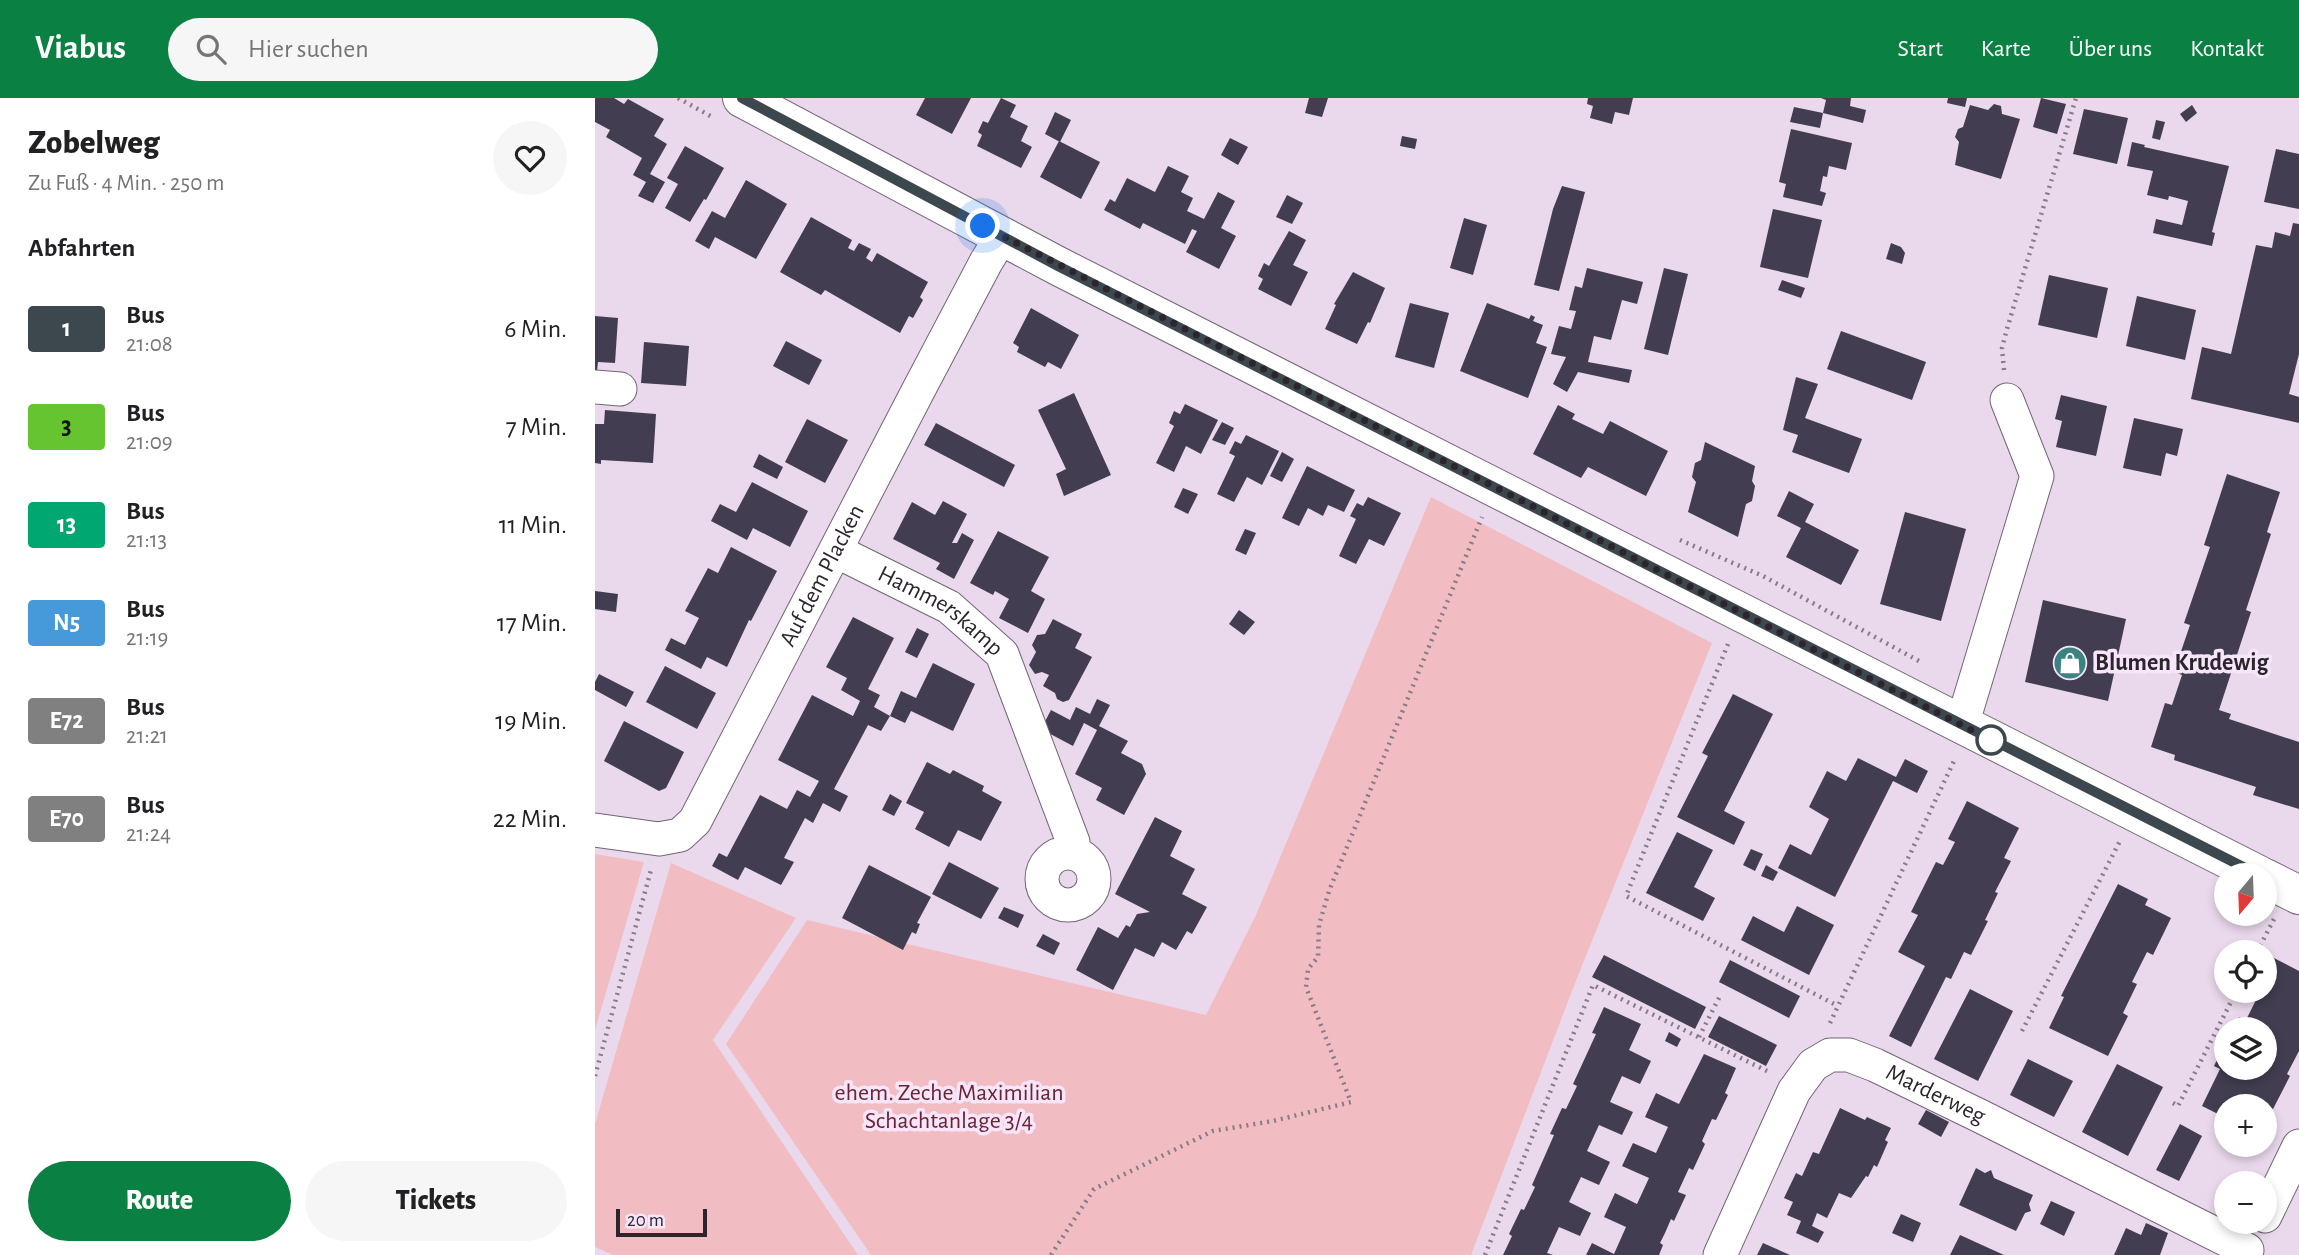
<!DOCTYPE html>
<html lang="de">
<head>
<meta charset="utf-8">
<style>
  body { margin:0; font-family:"Alegreya Sans",sans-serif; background:#f6f6f6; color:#202124; height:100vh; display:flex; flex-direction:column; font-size:26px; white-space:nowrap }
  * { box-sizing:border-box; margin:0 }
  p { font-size:23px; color:#757577 }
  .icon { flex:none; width:38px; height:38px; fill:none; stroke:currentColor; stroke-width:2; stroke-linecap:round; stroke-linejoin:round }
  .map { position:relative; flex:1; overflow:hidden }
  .panel { display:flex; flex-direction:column; background:#fff; width:595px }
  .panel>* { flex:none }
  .badge { padding:0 14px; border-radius:5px; font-size:24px; line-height:46px }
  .needle { width:46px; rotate:199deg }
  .fabs { position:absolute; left:1619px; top:765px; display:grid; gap:14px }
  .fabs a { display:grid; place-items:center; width:63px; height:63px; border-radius:50%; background:#fff; box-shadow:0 4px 10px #0003; font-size:35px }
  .scale { position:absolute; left:21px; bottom:18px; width:91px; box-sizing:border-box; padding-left:7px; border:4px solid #2c252d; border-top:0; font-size:19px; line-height:24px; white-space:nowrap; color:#2c252d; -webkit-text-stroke:5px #f7e6fa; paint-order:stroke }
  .you { position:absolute; width:35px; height:35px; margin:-18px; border:5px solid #fff; border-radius:50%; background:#1a73e8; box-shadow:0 0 0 10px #1a73e833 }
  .map>.badge { position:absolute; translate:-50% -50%; box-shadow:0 0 0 4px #fff }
  h2 { padding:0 28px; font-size:26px; line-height:63px }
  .round { display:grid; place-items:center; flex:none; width:74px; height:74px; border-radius:37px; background:#f6f6f6 }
  .headline { display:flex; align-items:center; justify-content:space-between; height:119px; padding:0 28px }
  h1 { font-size:33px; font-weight:800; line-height:52px }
  .action { display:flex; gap:14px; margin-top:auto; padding:14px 28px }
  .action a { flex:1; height:80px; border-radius:42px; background:#0b8043; color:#fff; font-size:28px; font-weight:800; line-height:80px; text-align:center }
  .action a+a { background:#f6f6f6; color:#202124 }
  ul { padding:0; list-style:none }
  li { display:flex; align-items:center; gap:21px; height:98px; padding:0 28px }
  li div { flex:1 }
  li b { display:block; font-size:26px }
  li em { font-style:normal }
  li .badge { min-width:77px; font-weight:700; text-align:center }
  header { display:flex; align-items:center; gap:42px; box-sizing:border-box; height:98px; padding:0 35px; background:#0b8043; color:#fff }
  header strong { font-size:33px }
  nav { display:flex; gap:38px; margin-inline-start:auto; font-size:24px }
  .search { width:490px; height:63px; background:#f6f6f6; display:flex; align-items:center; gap:18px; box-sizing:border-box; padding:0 24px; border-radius:38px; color:#757577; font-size:26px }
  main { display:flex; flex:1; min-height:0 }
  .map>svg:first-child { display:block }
  .green { fill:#f2bdc2 }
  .building { fill:#423d50 }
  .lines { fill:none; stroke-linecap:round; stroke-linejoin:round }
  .street-casing { stroke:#736475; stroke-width:35 }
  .secondary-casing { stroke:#736475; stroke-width:40 }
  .path { stroke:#877b88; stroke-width:4.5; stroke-dasharray:2 5; stroke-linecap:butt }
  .street { stroke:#fff; stroke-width:33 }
  .secondary { stroke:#fff; stroke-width:38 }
  .line-casing { stroke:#fff; stroke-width:16 }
  .line { stroke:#3d484e; stroke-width:10 }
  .walk { stroke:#2c252d; stroke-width:7; stroke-dasharray:0 12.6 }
  .stop-dot { fill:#fff; stroke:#3d484e; stroke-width:3.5 }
  .labels { text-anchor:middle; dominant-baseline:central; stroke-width:7; stroke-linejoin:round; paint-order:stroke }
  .street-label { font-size:24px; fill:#2c252d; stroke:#f7e6fa }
  .poi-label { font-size:24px; font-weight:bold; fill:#2c252d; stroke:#f7e6fa; text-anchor:start }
  .park-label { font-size:24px; fill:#6b2330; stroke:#f7e6fa }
</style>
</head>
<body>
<header>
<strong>Viabus</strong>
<div class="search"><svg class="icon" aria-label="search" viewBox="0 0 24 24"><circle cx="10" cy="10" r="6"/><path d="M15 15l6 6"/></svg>Hier suchen</div>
<nav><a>Start</a><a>Karte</a><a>Über uns</a><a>Kontakt</a></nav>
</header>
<main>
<section class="panel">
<div class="headline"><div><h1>Zobelweg</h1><p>Zu Fuß · 4 Min. · 250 m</p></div><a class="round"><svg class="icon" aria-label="heart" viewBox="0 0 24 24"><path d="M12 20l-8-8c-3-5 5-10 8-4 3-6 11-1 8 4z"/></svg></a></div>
<h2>Abfahrten</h2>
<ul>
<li><span class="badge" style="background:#3d484e;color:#fff">1</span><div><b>Bus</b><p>21:08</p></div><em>6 Min.</em></li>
<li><span class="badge" style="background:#66c430;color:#111">3</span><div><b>Bus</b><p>21:09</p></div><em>7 Min.</em></li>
<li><span class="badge" style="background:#00a770;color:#fff">13</span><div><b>Bus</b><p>21:13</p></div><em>11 Min.</em></li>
<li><span class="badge" style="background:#479ada;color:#fff">N5</span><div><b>Bus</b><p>21:19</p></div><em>17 Min.</em></li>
<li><span class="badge" style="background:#808080;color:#fff">E72</span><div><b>Bus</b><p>21:21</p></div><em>19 Min.</em></li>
<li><span class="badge" style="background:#808080;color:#fff">E70</span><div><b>Bus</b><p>21:24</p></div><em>22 Min.</em></li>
</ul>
<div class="action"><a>Route</a><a>Tickets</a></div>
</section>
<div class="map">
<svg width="1704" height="1157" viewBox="0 0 1704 1157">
  <rect width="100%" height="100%" fill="#ead9ec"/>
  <g class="green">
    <path d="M836,399L1117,545L982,880L876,1157H276L131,946L212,822L611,917L661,817Z"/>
    <path d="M0,756L49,764L0,932Z"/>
    <path d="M76,765L201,820L118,942L263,1157H18L0,1149V1026Z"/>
  </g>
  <g class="building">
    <path d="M0,0H19L29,6L33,1L69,21L59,38L72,46L55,76L70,84L58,105L43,98L51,84L38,77L47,60L11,39L15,32L0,24Z"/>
    <path d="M330,0H376L357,36L321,17Z"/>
    <path d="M406,0L421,7L415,19L433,28L426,43L437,49L426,70L382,48L387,37L383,34L388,23L393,25Z"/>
    <path d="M714,0H733L727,19L710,15Z"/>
    <path d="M993,0H1038L1034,17L1020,14L1017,26L995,20L998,8L992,6Z"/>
    <path d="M1226,0H1256L1255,8L1271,12L1268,25L1228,15L1231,2Z"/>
    <path d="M1353,0H1372L1370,9L1352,5Z"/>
    <path d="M1446,0L1471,6L1462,36L1438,29Z"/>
    <path d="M1399,6L1406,8L1407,16L1425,21L1406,81L1360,67L1364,44L1360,39L1363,31L1368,29L1375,7L1393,12Z"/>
    <path d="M1597,7L1602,15L1591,24L1585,16Z"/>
    <path d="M1199,9L1228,15L1225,30L1195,24Z"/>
    <path d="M1489,11L1533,20L1522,66L1478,56Z"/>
    <path d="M460,14L476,22L465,44L450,36Z"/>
    <path d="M1561,22L1570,24L1565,42L1557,40Z"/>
    <path d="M1196,31L1257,45L1251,72L1234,68L1232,79L1228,78L1225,93L1231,95L1227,108L1188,99L1191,86L1184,84Z"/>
    <path d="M807,38L822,41L820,51L805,48Z"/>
    <path d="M635,40L653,49L643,67L626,57Z"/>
    <path d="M464,43L505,64L486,101L445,79Z"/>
    <path d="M1537,44L1550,47L1549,49L1634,68L1617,134L1620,135L1617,148L1558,135L1561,121L1587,127L1593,103L1574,98L1573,102L1552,97L1558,73L1532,68Z"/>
    <path d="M90,48L129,70L111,102L109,101L95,124L70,110L83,86L72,80Z"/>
    <path d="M1681,51L1704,56V111L1669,104Z"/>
    <path d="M573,68L594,78L586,94L598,100L592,113L609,121L623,94L640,103L626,130L641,138L624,171L591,154L602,133L597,131L590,146L548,125L545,131L509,112L515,101L520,104L532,80L560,94Z"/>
    <path d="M151,82L192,106L161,161L120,139L114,151L100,143L117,113L130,120Z"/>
    <path d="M967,88L990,94L964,193L939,187L958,111Z"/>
    <path d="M692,97L708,105L697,126L681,119Z"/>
    <path d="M1178,111L1227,122L1213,180L1165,169Z"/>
    <path d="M216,119L257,142L253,150L259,153L264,145L276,151L271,160L277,164L282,155L333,184L325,199L328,202L318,220L314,218L305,235L230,192L226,197L185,174Z"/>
    <path d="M869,120L892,127L878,177L855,170Z"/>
    <path d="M1698,125L1704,126V256L1694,296L1704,299V325L1596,301L1607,249L1636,256L1661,147L1677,150L1680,134L1695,138Z"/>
    <path d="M694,133L711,142L698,167L713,174L696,208L663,191L668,181L663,178L669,165L674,168Z"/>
    <path d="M1296,145L1306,149L1310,155L1307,166L1291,161Z"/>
    <path d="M992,170L1048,184L1042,206L1027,202L1016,242L999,238L993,264L1037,272L1034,285L983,274L972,294L958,286L971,259L956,256L964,228L976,231L981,213L974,212L980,188L987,190Z"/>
    <path d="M1069,170L1093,176L1073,257L1049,251Z"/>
    <path d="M758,174L790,190L775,225L773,224L762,246L730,231L741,207L739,206Z"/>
    <path d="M1454,177L1513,190L1502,240L1443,227Z"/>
    <path d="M1187,182L1210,190L1206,200L1183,192Z"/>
    <path d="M1542,198L1601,212L1590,262L1531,248Z"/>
    <path d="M815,205L854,215L839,270L800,259Z"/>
    <path d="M892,205L934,221L936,217L940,219L938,223L948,227L941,245L952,249L933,300L865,273Z"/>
    <path d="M436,210L484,237L466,271L453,264L450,269L422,254L424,249L418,245Z"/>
    <path d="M0,218L23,220L20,265L3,264L2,273H0Z"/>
    <path d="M1246,233L1331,264L1317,302L1232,271Z"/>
    <path d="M191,243L227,262L214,287L178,268Z"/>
    <path d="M49,244L94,248L91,288L46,285Z"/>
    <path d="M1201,279L1223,286L1210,320L1267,341L1254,375L1197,354L1203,337L1188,332Z"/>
    <path d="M479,295L516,377L469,398L461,376L471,371L443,312Z"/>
    <path d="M1466,297L1512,308L1501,358L1461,349L1467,323L1460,321Z"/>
    <path d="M590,306L623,322L606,356L591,348L579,374L561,365L579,328L574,325L579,313L585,316Z"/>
    <path d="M963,307L980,316L977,321L1008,336L1015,323L1073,353L1051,398L993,369L986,380L938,356Z"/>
    <path d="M10,312L61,316L58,365L6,362V366L0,365V326H9Z"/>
    <path d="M1539,320L1588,331L1582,358L1571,355L1566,378L1528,370Z"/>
    <path d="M212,321L253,342L230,385L190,364Z"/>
    <path d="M627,324L639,330L630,347L617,342Z"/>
    <path d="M341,325L420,367L409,389L329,347Z"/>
    <path d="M651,337L684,353L667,387L652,379L639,404L622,396L640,358L634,355L640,343L646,346Z"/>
    <path d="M1110,344L1160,368L1157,383L1160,388L1157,403L1151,406L1143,439L1093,414L1101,384L1097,379L1100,365L1106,362Z"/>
    <path d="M687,354L699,361L687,384L675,378Z"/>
    <path d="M164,356L188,369L182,381L158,369Z"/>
    <path d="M712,368L760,392L749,414L733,407L728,418L713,410L704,428L687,420Z"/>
    <path d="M1632,376L1685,394L1672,434L1676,436L1651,512L1656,514L1624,612L1636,616L1634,621L1704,644V711L1658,697L1661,689L1579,662L1580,657L1556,649L1570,605L1577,607L1587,577L1579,574L1595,527L1589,525L1615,449L1609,447Z"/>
    <path d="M157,384L213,413L195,449L158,430L152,442L116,423L125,406L141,414Z"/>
    <path d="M588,390L603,396L593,416L579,409Z"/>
    <path d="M1194,393L1219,406L1210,424L1264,452L1246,487L1191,459L1206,430L1182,418Z"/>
    <path d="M773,399L806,415L789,448L774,441L761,466L744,458L761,421L755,418L762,405L768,408Z"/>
    <path d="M348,403L372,416L357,445H362L367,435L379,442L359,481L341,471L345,465L298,441L317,404L340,417Z"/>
    <path d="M1310,414L1371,431L1346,523L1285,506Z"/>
    <path d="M650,431L661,435L651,457L640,452Z"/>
    <path d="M403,433L454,459L436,493L450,501L433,535L404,520L414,501L400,493L398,497L375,485Z"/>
    <path d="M136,449L182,473L156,523L154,522L132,569L112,559L106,571L70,552L76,540L90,547L104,520L90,513L113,470L123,475Z"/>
    <path d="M0,493L23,496L21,514L0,511Z"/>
    <path d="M1448,502L1531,521L1513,603L1430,584Z"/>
    <path d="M644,512L660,524L649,537L634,526Z"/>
    <path d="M258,519L299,540L273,591L285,597L279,609L295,618L286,633L273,627L239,691L253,698L245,714L228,705L218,725L210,720L189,760L199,764L186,787L150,769L143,782L117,768L124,755L132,759L165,697L192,711L202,692L215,699L224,683L183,662L217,597L258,618L265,603L246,592L252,580L231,569Z"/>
    <path d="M458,521L487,536L480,550L497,559L474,602L468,604L462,601L460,595L448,588L454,577L447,574L440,576L434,567L441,554L437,547L442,537L450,536Z"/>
    <path d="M322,530L334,536L322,560L310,554Z"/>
    <path d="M338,565L380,586L358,633L316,613L310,625L295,618L306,593L321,600Z"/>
    <path d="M70,568L121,595L102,631L51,604Z"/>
    <path d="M4,576L39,594L31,609L0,592V584Z"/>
    <path d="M1138,596L1178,616L1129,713L1150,724L1139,747L1082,719L1113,658L1107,655Z"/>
    <path d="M502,601L515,607L504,628L533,643L526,655L547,666L551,676L529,717L501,702L507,690L480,676L502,632L489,625L478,648L446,631L456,612L475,622L481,609L495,616Z"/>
    <path d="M29,623L89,654L71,690L64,693L9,663Z"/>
    <path d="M1263,660L1301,679L1310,661L1333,673L1322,695L1298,683L1240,799L1183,770L1195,746L1216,757L1234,721L1214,709L1232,673L1251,683Z"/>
    <path d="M332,664L355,676L358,672L389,688L387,693L407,704L386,743L363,732L354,749L320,731L329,714L311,705Z"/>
    <path d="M295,696L307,703L299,718L287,712Z"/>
    <path d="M1372,703L1424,730L1409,760L1416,763L1400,794L1403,795L1390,822L1393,823L1376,857L1369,854L1356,881L1351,879L1316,949L1294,938L1330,868L1303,854L1323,817L1316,814L1341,764L1348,767L1360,744L1353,741Z"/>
    <path d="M560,719L587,733L575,758L600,771L587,796L612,809L597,836L592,833L581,852L567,844L559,859L540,850L518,892L481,872L503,829L523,840L531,827L535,829L542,816L555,814L520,796Z"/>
    <path d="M1082,734L1118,752L1099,789L1120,800L1108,823L1051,795Z"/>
    <path d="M1156,751L1168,756L1160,773L1148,767Z"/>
    <path d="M354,764L404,790L386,821L337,796Z"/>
    <path d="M274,767L336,799L322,825L325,826L321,836L317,834L308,852L247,820Z"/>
    <path d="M1171,767L1183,774L1178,783L1166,778Z"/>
    <path d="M1523,786L1553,801L1550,807L1576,820L1558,857L1552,854L1537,884L1542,886L1528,915L1533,918L1513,958L1454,930L1469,899L1466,898Z"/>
    <path d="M1202,808L1239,827L1214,877L1146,842L1158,818L1189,834Z"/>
    <path d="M409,809L429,817L423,830L403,820Z"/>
    <path d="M448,836L465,845L459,857L441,848Z"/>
    <path d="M1009,857L1111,909L1100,931L997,879Z"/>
    <path d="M1675,858L1704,873V953L1692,976L1695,978L1678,1011L1672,1008L1670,1013V1008H1631V1020L1607,1008L1625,971L1619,968L1631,944V970H1670V931H1638L1644,919L1651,922L1663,898L1656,895L1657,892H1670V868Z"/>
    <path d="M1135,862L1205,898L1194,920L1124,884Z"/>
    <path d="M1375,891L1418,913L1383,983L1339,961Z"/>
    <path d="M1009,909L1046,926L1034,952L1056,963L1045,986L1027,978L1015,1004L1038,1014L1027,1037L1004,1027L992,1053L1015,1064L1004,1087L986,1079L974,1104L996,1115L985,1138L964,1129L952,1155L958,1157H908L917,1138L914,1136L926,1111L929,1112L940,1089L937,1087L959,1037L955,1036L967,1010L971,1011L982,988L978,986L1001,936L997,935Z"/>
    <path d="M1124,918L1182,947L1171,968L1113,939Z"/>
    <path d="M1074,934L1086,941L1082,949L1070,943Z"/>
    <path d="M1109,956L1141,970L1130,995L1133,997L1121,1022L1117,1021L1107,1043L1110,1046L1098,1072L1094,1070L1083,1094L1091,1097L1079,1123L1076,1121L1070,1135L1065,1145L1068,1147L1064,1157H991L997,1145L1019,1156L1031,1129L1009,1119L1020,1095L1042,1106L1054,1080L1027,1068L1038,1045L1061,1055L1073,1029L1050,1019L1061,995L1084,1006Z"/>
    <path d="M1433,961L1478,983L1459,1019L1415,997Z"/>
    <path d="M1522,966L1568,989L1533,1058L1487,1034Z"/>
    <path d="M1245,1010L1270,1022L1272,1019L1296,1030L1290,1042L1293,1044L1282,1069L1279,1067L1273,1079L1271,1078L1256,1100L1244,1095L1232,1120L1222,1115L1217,1128L1229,1134L1223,1145L1201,1135L1206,1123L1192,1117L1198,1104L1189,1100L1201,1075L1207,1078L1218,1054L1224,1056Z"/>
    <path d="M1331,1012L1354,1024L1346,1039L1323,1026Z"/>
    <path d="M1585,1026L1607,1038L1584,1083L1561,1072Z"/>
    <path d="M1381,1070L1390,1075L1396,1072L1399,1080L1438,1097L1434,1106L1436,1113L1430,1115L1421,1133L1364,1107Z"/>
    <path d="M1456,1103L1480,1114L1469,1138L1445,1126Z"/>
    <path d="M1306,1116L1326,1125L1318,1144L1297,1135Z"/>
    <path d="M1551,1125L1573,1135L1565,1157H1519L1531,1130L1546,1137Z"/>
    <path d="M1365,1137L1409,1157H1355Z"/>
    <path d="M1168,1145L1195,1157H1162Z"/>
  </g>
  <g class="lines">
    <defs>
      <g id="street">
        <path d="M0,289L25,291"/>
        <path id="s1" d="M241,453L354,509L407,556L478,744L474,754"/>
        <path d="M1367,627L1442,378L1412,302"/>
        <path id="s2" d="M0,732L64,741L85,737L100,723L323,293L391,164L407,138"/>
        <circle cx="473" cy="781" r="26"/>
        <path d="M1670,1118L1704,1048"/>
        <path id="s3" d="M1125,1157L1199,993L1218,967L1235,957H1254L1280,967L1385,1018L1652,1152"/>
      </g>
      <g id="secondary">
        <path d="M147,0L463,168L1664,777"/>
        <path d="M1670,780L1704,797"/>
      </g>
    </defs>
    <use href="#street" class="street-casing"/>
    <use href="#secondary" class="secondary-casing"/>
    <g class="path">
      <path d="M83,0L119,20"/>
      <path d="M1409,272L1407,250L1412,231L1481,0"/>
      <path d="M1085,442L1168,478L1324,563"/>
      <path d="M1133,546L1031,798L1243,908"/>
      <path d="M1662,854L1679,821"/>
      <path d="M1235,925L1360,661"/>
      <path d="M1427,933L1525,743"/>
      <path d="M1104,939L1125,898"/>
      <path d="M0,978L56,772"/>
      <path d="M1578,1005L1583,1008L1642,892"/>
      <path d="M456,1157L499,1091L618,1033L678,1023L756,1004L711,889L713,871L723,859L724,827L734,793L887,419"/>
      <path d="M890,1157L998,887L1176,975"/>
    </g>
    <use href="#street" class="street"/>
    <use href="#secondary" class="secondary"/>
  </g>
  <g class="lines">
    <defs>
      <path id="line" d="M147,0L463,168L1664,777"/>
    </defs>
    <use href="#line" class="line-casing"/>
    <use href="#line" class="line"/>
    <path class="walk" d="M388,128L1396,642"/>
  </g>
  <defs>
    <symbol id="shop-disc" viewBox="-11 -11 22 22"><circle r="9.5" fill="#3a8382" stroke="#f7e6fa"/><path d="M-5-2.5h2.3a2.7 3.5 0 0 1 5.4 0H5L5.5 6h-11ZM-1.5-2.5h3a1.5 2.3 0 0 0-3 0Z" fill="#fff"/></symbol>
  </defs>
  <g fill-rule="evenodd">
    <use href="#shop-disc" x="1456" y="546" width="38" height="38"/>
  </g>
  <circle class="stop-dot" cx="1396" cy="642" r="14"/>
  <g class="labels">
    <g class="street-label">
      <text stroke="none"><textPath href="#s2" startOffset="383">Auf dem Placken</textPath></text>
      <text stroke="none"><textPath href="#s1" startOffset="121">Hammerskamp</textPath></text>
      <text stroke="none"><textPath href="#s3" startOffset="346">Marderweg</textPath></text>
    </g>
    <g class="poi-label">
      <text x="1500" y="565">Blumen Krudewig</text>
    </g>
    <g class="park-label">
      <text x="354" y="995">ehem. Zeche Maximilian<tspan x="354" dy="28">Schachtanlage 3/4</tspan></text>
    </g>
  </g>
</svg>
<div class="fabs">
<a><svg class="needle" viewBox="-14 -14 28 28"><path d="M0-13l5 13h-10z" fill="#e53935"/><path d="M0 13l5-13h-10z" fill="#757577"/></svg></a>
<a><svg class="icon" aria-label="locate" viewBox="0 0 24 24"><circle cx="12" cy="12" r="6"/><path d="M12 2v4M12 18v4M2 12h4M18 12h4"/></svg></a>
<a><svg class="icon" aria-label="layers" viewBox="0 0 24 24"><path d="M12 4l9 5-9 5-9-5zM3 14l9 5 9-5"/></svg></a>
<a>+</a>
<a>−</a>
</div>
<div class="scale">20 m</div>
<div class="you" style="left:388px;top:128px"></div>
</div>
</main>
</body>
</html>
